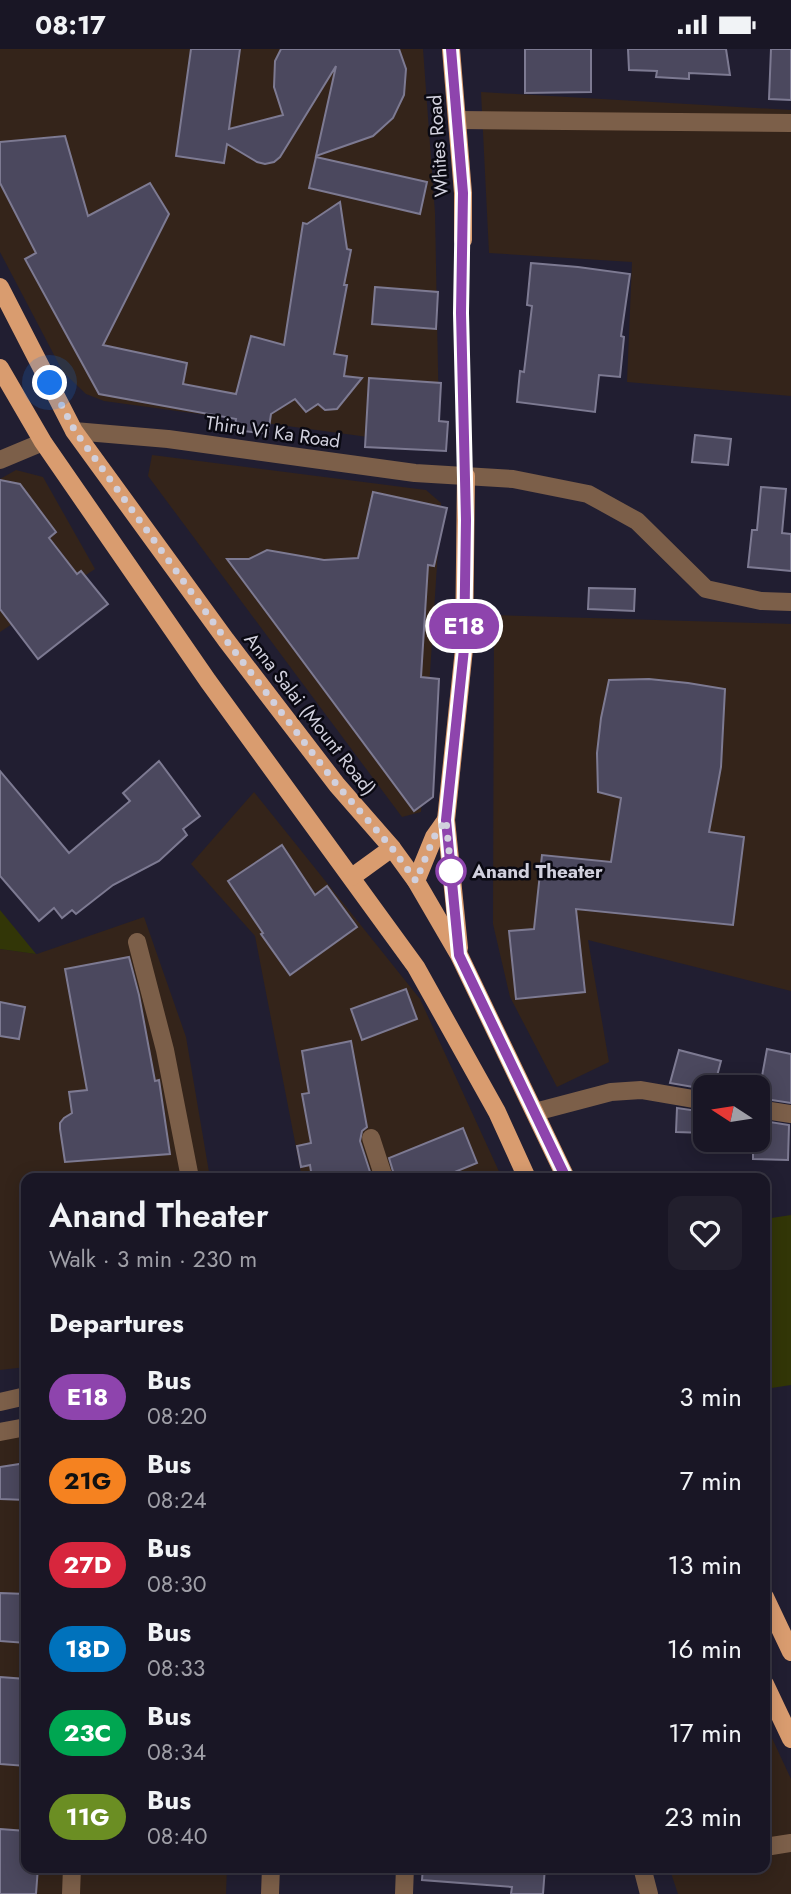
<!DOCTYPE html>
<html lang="en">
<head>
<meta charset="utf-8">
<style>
  body { margin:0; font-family:Jost,sans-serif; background:#221f2d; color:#f1f3f6; height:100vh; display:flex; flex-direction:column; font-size:26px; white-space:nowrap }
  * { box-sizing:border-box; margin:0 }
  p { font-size:23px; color:#9f9fa7 }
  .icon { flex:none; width:38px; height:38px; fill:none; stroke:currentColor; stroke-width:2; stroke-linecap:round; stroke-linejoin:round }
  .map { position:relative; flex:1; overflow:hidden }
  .panel { position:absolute; left:21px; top:1124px; width:749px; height:700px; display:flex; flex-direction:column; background:#191625; border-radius:14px; box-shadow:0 4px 18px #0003,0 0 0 2px #373542 }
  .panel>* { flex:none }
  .badge { padding:0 14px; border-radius:23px; font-size:24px; line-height:46px }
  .needle { width:46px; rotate:282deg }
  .tools { position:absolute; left:693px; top:1026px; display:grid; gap:14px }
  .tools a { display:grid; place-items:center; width:77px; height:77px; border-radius:14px; background:#191625; box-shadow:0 4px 18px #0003,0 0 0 2px #373542; font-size:35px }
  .you { position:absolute; width:35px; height:35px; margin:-18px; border:5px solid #fff; border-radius:50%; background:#1a73e8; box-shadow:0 0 0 10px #1a73e833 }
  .map>.badge { position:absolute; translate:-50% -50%; box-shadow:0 0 0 4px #fff }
  h2 { padding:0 28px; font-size:26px; line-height:63px }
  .round { display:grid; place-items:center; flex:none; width:74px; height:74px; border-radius:14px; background:#221f2d }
  .head { display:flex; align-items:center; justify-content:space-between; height:119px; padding:0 28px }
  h1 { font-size:33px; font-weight:600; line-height:52px }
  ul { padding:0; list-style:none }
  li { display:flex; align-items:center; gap:21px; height:84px; padding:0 28px }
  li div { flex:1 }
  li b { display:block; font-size:26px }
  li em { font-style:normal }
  li .badge { min-width:77px; font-weight:700; text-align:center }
  .status { display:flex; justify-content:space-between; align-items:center; height:49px; padding:0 35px; background:#191625; direction:ltr }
  .status svg { height:19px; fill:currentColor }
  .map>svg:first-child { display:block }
  .commercial { fill:#34241a }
  .green { fill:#323607 }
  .building { fill:#4b485e; stroke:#7d7a92; stroke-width:2 }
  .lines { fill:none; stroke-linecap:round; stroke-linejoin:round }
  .minor { stroke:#7c5f49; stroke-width:18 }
  .major { stroke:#d99c6f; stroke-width:18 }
  .line-casing { stroke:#fff; stroke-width:16 }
  .line { stroke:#8e44ad; stroke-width:10 }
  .walk { stroke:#d1d0dd; stroke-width:7; stroke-dasharray:0 12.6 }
  .stop-dot { fill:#fff; stroke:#8e44ad; stroke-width:3.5 }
  .labels { text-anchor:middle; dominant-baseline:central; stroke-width:5; stroke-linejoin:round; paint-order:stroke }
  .street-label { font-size:19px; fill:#d1d0dd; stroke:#0a0912 }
  .stop-label { font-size:19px; font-weight:bold; fill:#d1d0dd; stroke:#0a0912; text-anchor:start }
</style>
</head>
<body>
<div class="status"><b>08:17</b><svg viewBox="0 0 49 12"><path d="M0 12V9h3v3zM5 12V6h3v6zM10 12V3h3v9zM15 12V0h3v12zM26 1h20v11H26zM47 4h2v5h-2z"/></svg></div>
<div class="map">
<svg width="791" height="1845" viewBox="0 0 791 1845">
  <rect width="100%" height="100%" fill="#211e31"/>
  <g class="commercial">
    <path d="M0,0H423L435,164L439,372L427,396L104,352L86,345L63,323L0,203Z"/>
    <path d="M481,43L791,61V347L627,333L632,213L489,204Z"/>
    <path d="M152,406L426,441L441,454L421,763L402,768L148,427Z"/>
    <path d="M16,421L43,428L95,520L0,583V430Z"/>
    <path d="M494,566L791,575V942L588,891L609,1013L557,1038L510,948L493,875Z"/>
    <path d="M254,743L420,950L502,1129H302L255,887L191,815Z"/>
    <path d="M144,868L186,988L210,1129H26V1318L0,1321V900L37,905Z"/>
    <path d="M26,1374V1818H227L226,1845H0V1377Z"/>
    <path d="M765,1674L791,1730V1845H678L669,1818H765Z"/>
  </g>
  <g class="green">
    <path d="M0,861L36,905L0,900Z"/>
    <path d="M791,1166V1336L765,1340V1170Z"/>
  </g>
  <g class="building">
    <path d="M191,0H240L229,80L283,66L274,38L275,12L281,0H399L406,20L404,46L393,69L373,87L316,107L336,17L280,108L274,113L265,115L257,113L227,95L224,114L176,107Z"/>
    <path d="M525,0H591V43L525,44Z"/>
    <path d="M628,0H726L730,26L689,24V30L656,28L657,22L629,21Z"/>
    <path d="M771,0H791V51L769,50Z"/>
    <path d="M65,87L88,167L150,134L169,165L103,296L187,314L183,335L236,345L251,287L284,296L303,174L307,175L340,153L347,200L351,201L344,236H347L334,305L347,307L344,327L362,329L337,360L325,361L318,355L306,363L295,350L271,365L268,385L234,381L236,370L99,345L25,210L36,204L0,134V93Z"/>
    <path d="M316,108L427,133L420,165L309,139Z"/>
    <path d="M531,214L578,218L630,225L621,287L624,288L620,328L599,326L595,363L517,353L520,322L524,323L532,257L527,256Z"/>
    <path d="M375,238L438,243L436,280L372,275Z"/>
    <path d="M369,329L441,334L439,372L448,373L446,402L365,398Z"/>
    <path d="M695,386L731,390L728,416L692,413Z"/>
    <path d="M0,431L20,435L56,483L49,489L77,525L81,522L108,555L38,610L0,560Z"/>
    <path d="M761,438L786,440L782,484L791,485V522L748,518L752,481H757Z"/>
    <path d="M373,443L447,459L434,517L428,516L421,628L439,630L433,748L414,762L227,510H249L267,501L324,511L358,509Z"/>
    <path d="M589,539L635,540L634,562L588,560Z"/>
    <path d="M649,630L688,634L725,640L721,718L709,783L744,788L733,876L576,860L585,943L516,950L509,882L534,880L542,806L611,813L621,749L598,743L597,704L601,669L609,631Z"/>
    <path d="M159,712L200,767L183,780L187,786L159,812L113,836L76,865L72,861L62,869L54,859L39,872L0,827V722L69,804L130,752L123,744Z"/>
    <path d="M282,796L315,846L327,837L357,878L290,926L261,885L263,884L228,832Z"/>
    <path d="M129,908L139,946L155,1032L159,1031L170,1105L65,1113L60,1080V1074L64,1069L72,1064L69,1043L87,1041L65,920Z"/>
    <path d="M406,940L417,970L362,991L351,960Z"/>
    <path d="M0,953L25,958L19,990L0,987Z"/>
    <path d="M351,992L367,1078L362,1082L360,1092L372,1129H312L310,1116L301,1118L297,1097L311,1094L302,1045L309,1044L302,1002Z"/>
    <path d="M767,1000L791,1005V1054L758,1049Z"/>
    <path d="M679,1001L721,1012L714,1038H705V1040L670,1034Z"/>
    <path d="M677,1059L705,1063V1084L676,1083Z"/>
    <path d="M758,1071L789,1076L788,1111L753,1110V1090H758Z"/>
    <path d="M463,1079L477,1114L440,1129H395L389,1109Z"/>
    <path d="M26,1414V1451L0,1450V1418Z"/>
    <path d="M0,1544L26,1545V1594L0,1592Z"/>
    <path d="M0,1628L26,1630V1717L0,1715Z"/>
    <path d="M0,1780L26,1782V1818H38L36,1845H0Z"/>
    <path d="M423,1818H545L543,1845H511L512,1838L422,1831Z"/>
  </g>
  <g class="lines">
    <g class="minor">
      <path d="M458,71L791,74"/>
      <path d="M74,382L168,390L415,424L513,430L588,445L637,472L706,540L761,552L791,553"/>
      <path d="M0,411L43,393"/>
      <path d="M137,893L165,1001L190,1129"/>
      <path d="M758,1060L791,1065"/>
      <path d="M535,1063L611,1043L641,1041L705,1052"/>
      <path d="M371,1089L384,1129"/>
      <path d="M0,1353L26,1347"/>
      <path d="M0,1383L26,1378"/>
      <path d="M765,1798L791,1794"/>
      <path d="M642,1818L649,1845"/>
      <path d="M71,1845L72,1818"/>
      <path d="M270,1845L271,1818"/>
      <path d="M404,1845L405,1818"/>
    </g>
    <g class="major">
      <path d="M451,0L463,144V191"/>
      <path d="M0,238L74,382L226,591L337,736L392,799L416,832L459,906L566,1129"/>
      <path d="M0,319L43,393L208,632L416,918L497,1063L527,1129"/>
      <path d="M352,828L392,799"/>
      <path d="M416,832L434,788L446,771"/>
      <path d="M459,899L446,771L464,600L466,427"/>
      <path d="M765,1548L791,1603"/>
      <path d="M765,1635L791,1690"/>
    </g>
  </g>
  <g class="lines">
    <defs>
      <path id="line" d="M451,0L463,144L461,264L466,471L464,600L446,771L459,906L566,1129"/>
    </defs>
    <use href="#line" class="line-casing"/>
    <use href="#line" class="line"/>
    <path class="walk" d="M50,334L75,382L226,591L337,736L392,799L416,832L434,788L446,771L451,822"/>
  </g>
  <circle class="stop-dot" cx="451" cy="822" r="14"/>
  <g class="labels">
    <g class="street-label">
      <text transform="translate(438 97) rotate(-94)">Whites Road</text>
      <text transform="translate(273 383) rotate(8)">Thiru Vi Ka Road</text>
      <text transform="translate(310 665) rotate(52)">Anna Salai (Mount Road)</text>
    </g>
    <g class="stop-label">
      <text x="472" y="822">Anand Theater</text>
    </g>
  </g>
</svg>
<div class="tools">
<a><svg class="needle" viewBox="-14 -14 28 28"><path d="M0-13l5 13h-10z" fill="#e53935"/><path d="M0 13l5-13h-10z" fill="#9f9fa7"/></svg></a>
</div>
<div class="you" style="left:50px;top:334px"></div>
<b class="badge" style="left:464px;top:577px;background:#8e44ad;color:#fff">E18</b>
<section class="panel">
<div class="head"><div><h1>Anand Theater</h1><p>Walk · 3 min · 230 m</p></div><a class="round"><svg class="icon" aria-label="heart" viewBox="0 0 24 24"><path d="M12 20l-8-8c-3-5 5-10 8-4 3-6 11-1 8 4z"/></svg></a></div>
<h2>Departures</h2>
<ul>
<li><span class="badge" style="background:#8e44ad;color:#fff">E18</span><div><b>Bus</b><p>08:20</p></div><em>3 min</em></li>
<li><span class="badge" style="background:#f58220;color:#111">21G</span><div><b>Bus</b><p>08:24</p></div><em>7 min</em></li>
<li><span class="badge" style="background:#d7263d;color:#fff">27D</span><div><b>Bus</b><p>08:30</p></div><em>13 min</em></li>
<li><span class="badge" style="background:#0072bc;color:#fff">18D</span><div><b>Bus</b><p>08:33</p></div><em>16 min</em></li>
<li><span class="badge" style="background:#00a651;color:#fff">23C</span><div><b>Bus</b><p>08:34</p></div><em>17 min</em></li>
<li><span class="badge" style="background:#6b8e23;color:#fff">11G</span><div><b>Bus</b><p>08:40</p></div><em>23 min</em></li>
</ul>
</section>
</div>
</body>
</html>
